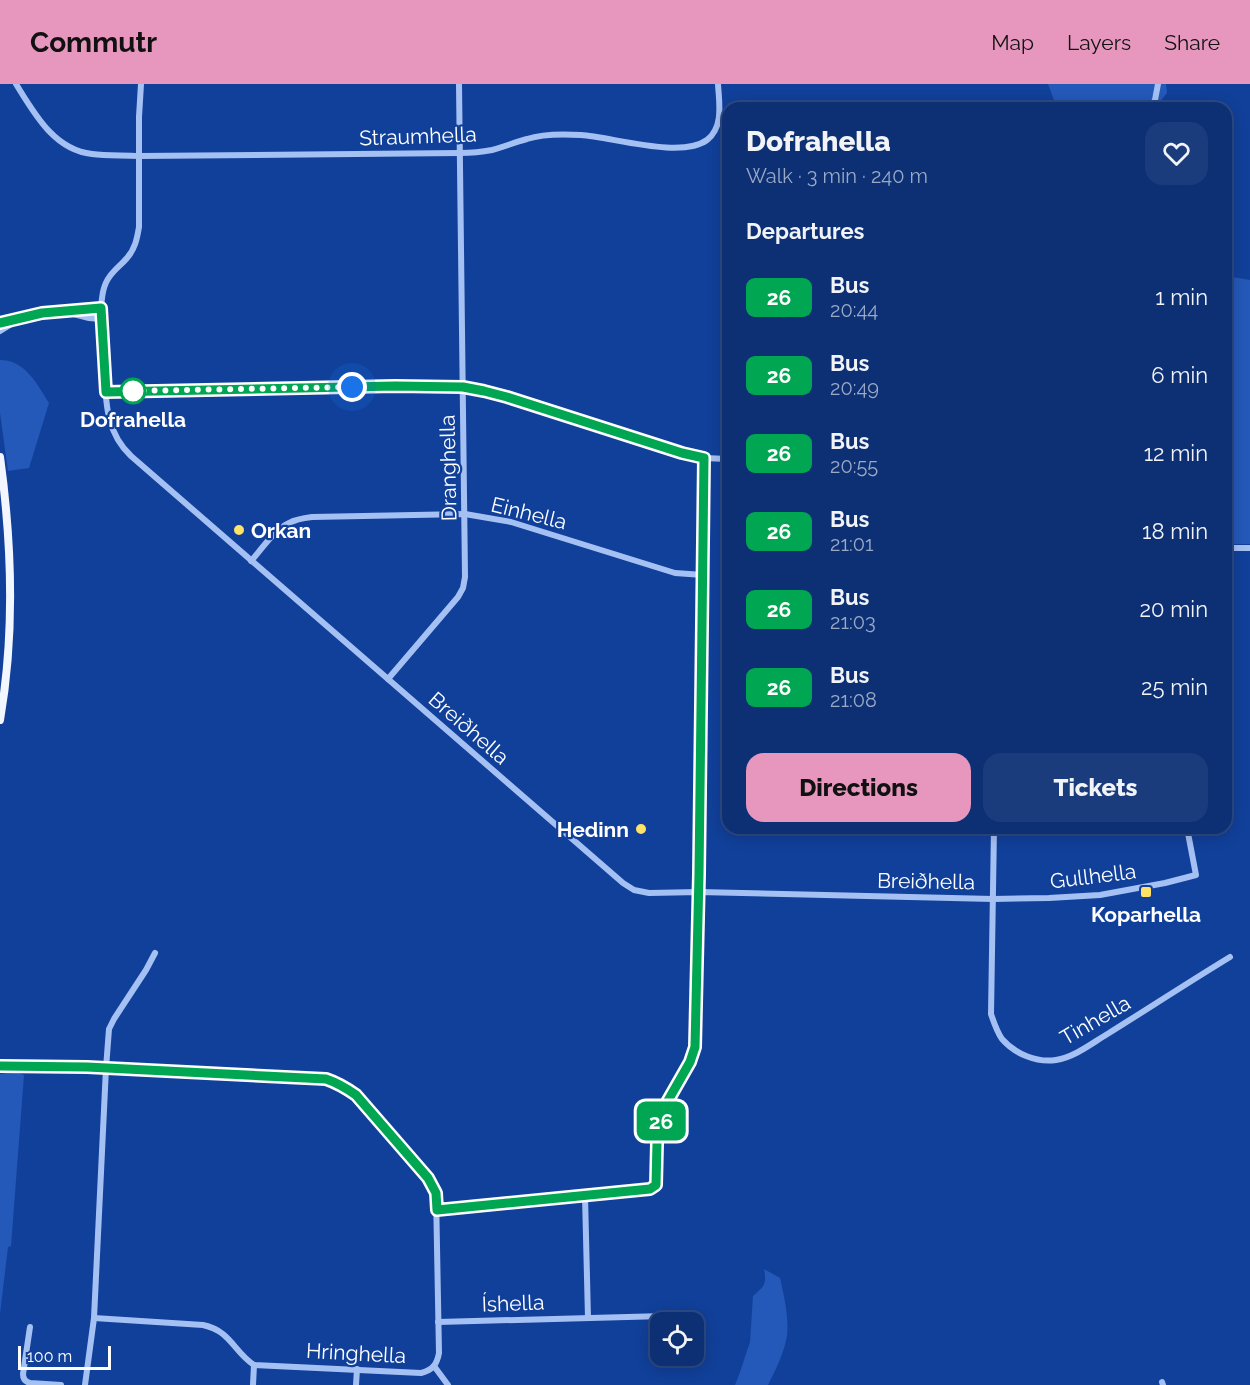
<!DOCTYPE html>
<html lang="en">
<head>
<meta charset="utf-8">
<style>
  body { margin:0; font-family:Raleway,sans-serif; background:#1b3c7c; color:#f1f3f6; height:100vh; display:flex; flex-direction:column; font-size:22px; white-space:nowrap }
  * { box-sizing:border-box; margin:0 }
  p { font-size:20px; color:#9aa9c5 }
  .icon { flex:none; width:33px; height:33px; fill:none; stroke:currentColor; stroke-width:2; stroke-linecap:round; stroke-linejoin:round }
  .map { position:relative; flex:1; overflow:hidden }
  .sheet { position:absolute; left:722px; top:18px; width:510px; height:732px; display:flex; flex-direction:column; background:#0d3074; border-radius:18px; box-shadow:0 3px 15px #0003,0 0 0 2px #2d4b86 }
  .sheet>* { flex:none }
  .badge { padding:0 12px; border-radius:9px; font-size:21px; line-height:39px }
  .tools { position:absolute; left:650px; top:1228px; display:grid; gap:12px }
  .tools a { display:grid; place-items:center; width:54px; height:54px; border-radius:12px; background:#0d3074; box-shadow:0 3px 15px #0003,0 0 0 2px #2d4b86; font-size:30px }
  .scale { position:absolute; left:18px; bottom:15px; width:93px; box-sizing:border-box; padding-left:6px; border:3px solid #fff; border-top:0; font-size:16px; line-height:21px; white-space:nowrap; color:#fff; -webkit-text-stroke:4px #11409a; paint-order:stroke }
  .you { position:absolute; width:30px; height:30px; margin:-15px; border:4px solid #fff; border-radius:50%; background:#1a73e8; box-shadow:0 0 0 9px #1a73e833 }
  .map>.badge { position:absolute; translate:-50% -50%; box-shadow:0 0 0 3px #fff }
  h2 { padding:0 24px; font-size:22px; line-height:54px }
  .round { display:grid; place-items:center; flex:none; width:63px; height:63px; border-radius:18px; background:#1b3c7c }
  .headline { display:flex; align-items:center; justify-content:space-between; height:102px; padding:0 24px }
  h1 { font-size:28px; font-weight:800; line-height:45px }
  .action { display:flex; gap:12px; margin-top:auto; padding:12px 24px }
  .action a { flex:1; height:69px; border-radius:18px; background:#e797bd; color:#111; font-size:24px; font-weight:800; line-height:69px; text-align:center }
  .action a+a { background:#1b3c7c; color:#f1f3f6 }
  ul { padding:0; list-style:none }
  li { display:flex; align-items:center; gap:18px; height:78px; padding:0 24px }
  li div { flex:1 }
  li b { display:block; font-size:22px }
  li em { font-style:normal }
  li .badge { min-width:66px; font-weight:700; text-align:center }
  header { display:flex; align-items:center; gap:36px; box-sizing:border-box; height:84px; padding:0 30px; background:#e797bd; color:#111 }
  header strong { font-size:28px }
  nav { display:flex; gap:33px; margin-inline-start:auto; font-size:21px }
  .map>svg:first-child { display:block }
  .green { fill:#2459b9 }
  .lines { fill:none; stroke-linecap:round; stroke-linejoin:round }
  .minor { stroke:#a5c1f4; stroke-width:6 }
  .major { stroke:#f2f6ff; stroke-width:8 }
  .line-casing { stroke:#fff; stroke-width:14 }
  .line { stroke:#00a651; stroke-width:9 }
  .walk { stroke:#fff; stroke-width:6; stroke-dasharray:0 10.8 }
  .stop-dot { fill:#fff; stroke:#00a651; stroke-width:3 }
  .poi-dot { fill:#ffe268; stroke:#11409a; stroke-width:2 }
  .labels { text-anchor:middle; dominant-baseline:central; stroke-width:4.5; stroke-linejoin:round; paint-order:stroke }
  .street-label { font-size:21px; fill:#fff; stroke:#11409a }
  .stop-label { font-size:21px; font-weight:bold; fill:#fff; stroke:#11409a }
  .poi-label { font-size:21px; font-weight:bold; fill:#fff; stroke:#11409a; text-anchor:start }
</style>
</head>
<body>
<header>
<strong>Commutr</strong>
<nav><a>Map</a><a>Layers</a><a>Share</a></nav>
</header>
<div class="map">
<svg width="1250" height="1301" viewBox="0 0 1250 1301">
  <rect width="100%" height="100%" fill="#11409a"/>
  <g class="green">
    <path d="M1048,0H1166L1167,9L1155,24H1057Z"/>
    <path d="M1226,192L1250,196V460H1226Z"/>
    <path d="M0,276C25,276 37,300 49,319L29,384L8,387L0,329Z"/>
    <path d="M17,988L24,991L11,1162L8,1163L0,1230V990Z"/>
    <path d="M764,1185L780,1194C784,1212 789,1233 787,1252C784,1269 776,1285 768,1301H735L739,1291L750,1258L753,1212C764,1202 767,1201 764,1185Z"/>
  </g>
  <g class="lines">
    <g class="minor">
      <path d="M16,0C34,29 54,66 92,70C107,72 123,71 139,72L460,69C471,69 482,68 492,66C504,63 515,58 527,55C542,50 565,50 581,51C612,53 681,75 707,56C724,43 719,18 718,0"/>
      <path d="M141,0L139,33V143C137,155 135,165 127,174C122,180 115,185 110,192C103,201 102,212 101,224C101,242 103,261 104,280C106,315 104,346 131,372L623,799L634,806L649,809L699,808L993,815L1049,814L1100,811L1165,799L1196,791L1187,744"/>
      <path d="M1150,24L1155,16L1158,0"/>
      <path d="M70,229L89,234L101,235"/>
      <path d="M0,239L42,229L101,224"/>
      <path d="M0,247L18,236"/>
      <path d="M106,308L395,302L463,303L484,307L507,313L682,369L704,374L728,375"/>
      <path d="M1226,464H1250"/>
      <path d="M251,477C261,466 275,445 289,439C296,435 304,434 312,433L465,430L511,438L675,489L703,491"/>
      <path d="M388,595L458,513L463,504L465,493L459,0"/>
      <path d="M994,744L991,930C994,939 997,948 1002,955C1015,970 1037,979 1056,976C1075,973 1092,959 1109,949C1149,924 1189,898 1230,873"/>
      <path d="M0,982L106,984L326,995C338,999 346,1003 356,1011L428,1094L436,1109L439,1269C437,1280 433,1286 421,1289L254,1281C233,1267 231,1247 203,1241L94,1234L106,984L109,945L114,935L146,886L155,869"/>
      <path d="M585,1112L588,1234"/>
      <path d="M437,1126L650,1105L656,1101L657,1059L666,1020L690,978L695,963L699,808L704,374"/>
      <path d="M438,1238L664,1232"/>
      <path d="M30,1243L23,1290C23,1295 26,1298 30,1299L61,1301"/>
      <path d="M434,1282L448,1301"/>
      <path d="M1162,1298L1163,1301"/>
      <path d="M85,1301L94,1234"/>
      <path d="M253,1301L254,1281"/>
      <path d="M356,1301L357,1285"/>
    </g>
    <path class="major" d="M0,373C12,460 15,550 0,636"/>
  </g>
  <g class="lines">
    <defs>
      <path id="line" d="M0,239L42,229L101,224L106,308L395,302L463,303L484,307L507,313L682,369L704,374L699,790L695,963L690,978L666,1020L657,1059L656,1101L650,1105L437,1126L436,1109L428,1094L356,1011C346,1004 338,999 326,995L87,983L0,982"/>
    </defs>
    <use href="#line" class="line-casing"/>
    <use href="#line" class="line"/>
    <path class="walk" d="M133,307L352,303"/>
  </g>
  <circle class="stop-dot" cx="133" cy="307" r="12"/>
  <g class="poi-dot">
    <circle cx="239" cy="446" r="6"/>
    <circle cx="641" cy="745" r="6"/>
    <rect x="1140" y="802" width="12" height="12" rx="3"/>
  </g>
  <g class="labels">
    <g class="street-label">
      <text transform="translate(418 52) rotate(-2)">Straumhella</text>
      <text transform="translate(448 384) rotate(-91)">Dranghella</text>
      <text transform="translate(529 429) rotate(14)">Einhella</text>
      <text transform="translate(469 644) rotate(41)">Breiðhella</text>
      <text transform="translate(1093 792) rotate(-7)">Gullhella</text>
      <text transform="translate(926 797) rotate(1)">Breiðhella</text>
      <text transform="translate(1095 936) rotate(-30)">Tinhella</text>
      <text transform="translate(513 1219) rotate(-2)">Íshella</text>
      <text transform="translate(356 1269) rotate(3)">Hringhella</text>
    </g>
    <g class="stop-label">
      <text x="133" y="335">Dofrahella</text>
    </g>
    <g class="poi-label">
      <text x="251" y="446">Orkan</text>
      <text x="629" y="745" text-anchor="end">Hedinn</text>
      <text x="1146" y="830" text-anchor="middle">Koparhella</text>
    </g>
  </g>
</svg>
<div class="tools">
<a><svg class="icon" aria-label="locate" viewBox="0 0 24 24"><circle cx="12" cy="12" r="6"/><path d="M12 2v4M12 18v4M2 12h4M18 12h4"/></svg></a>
</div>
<div class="scale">100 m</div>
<div class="you" style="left:352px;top:303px"></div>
<b class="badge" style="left:661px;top:1037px;background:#00a651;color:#fff">26</b>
<section class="sheet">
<div class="headline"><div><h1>Dofrahella</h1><p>Walk · 3 min · 240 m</p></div><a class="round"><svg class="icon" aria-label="heart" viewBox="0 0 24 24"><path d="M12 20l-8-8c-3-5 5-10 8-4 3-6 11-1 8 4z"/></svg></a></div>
<h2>Departures</h2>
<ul>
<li><span class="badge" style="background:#00a651;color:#fff">26</span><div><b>Bus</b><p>20:44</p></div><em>1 min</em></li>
<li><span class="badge" style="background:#00a651;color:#fff">26</span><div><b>Bus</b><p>20:49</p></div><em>6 min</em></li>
<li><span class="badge" style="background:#00a651;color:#fff">26</span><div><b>Bus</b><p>20:55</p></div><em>12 min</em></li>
<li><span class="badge" style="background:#00a651;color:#fff">26</span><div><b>Bus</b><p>21:01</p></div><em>18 min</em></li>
<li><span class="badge" style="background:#00a651;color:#fff">26</span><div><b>Bus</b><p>21:03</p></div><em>20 min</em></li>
<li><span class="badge" style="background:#00a651;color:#fff">26</span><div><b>Bus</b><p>21:08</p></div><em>25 min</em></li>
</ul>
<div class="action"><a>Directions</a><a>Tickets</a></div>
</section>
</div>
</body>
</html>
